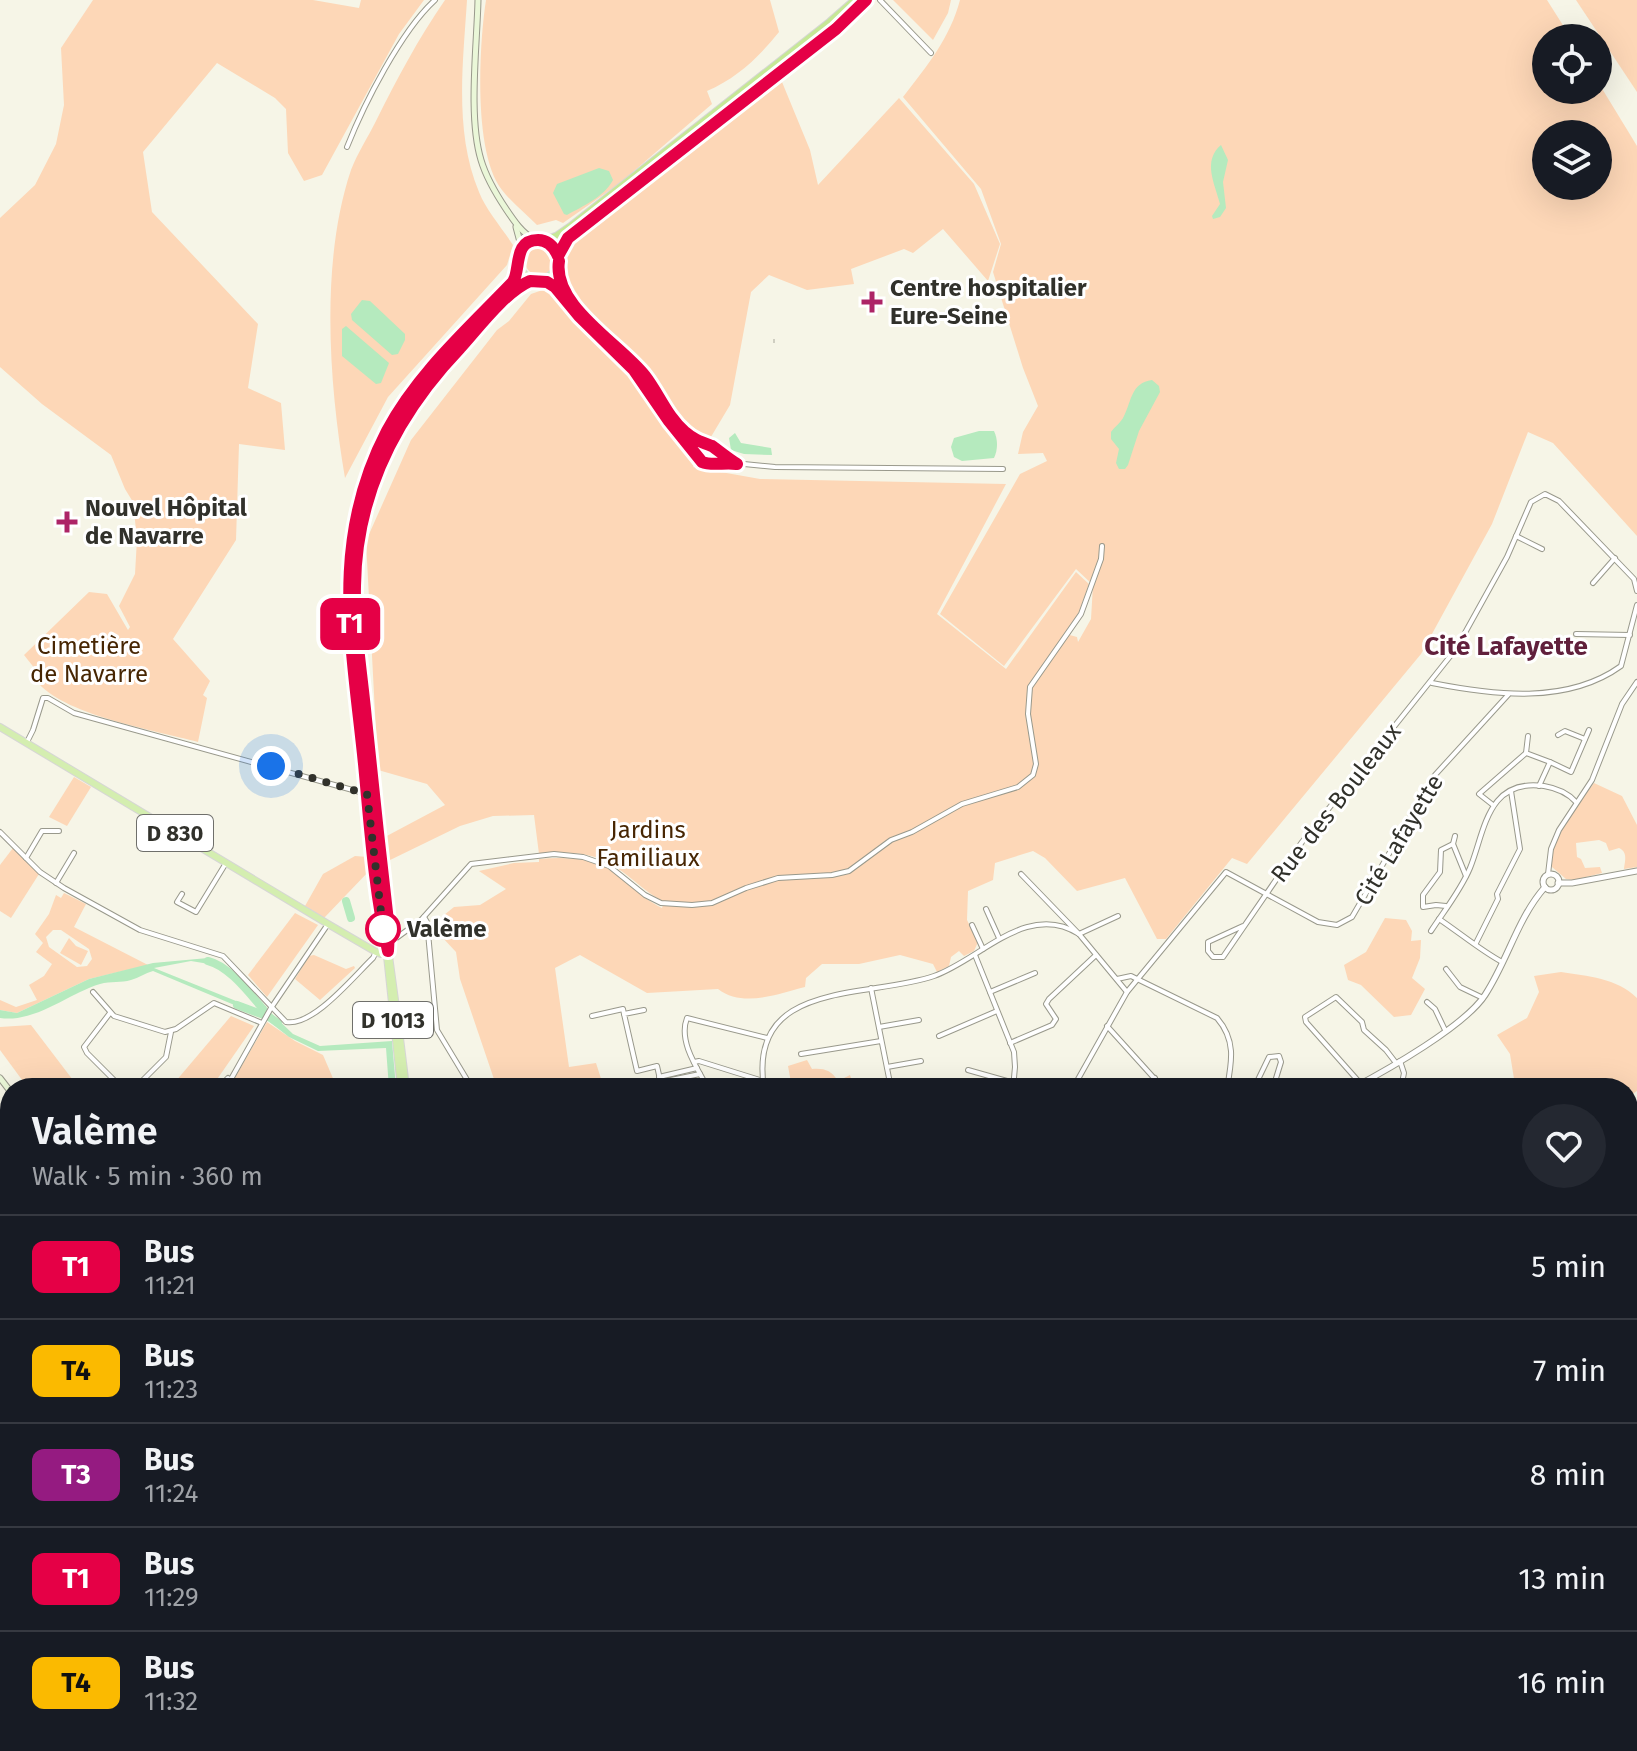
<!DOCTYPE html>
<html lang="en">
<head>
<meta charset="utf-8">
<style>
  body { margin:0; font-family:"Fira Sans",sans-serif; background:#242831; color:#f1f3f6; height:100vh; display:flex; flex-direction:column; font-size:30px; white-space:nowrap }
  * { box-sizing:border-box; margin:0 }
  p { font-size:26px; color:#9ea1a6 }
  .icon { flex:none; width:44px; height:44px; fill:none; stroke:currentColor; stroke-width:2; stroke-linecap:round; stroke-linejoin:round }
  .map { position:relative; flex:1; overflow:hidden }
  .drawer { position:absolute; left:0px; top:1078px; width:1638px; height:674px; display:flex; flex-direction:column; background:#171b24; border-radius:32px 32px 0 0; box-shadow:0 8px 32px #0002 }
  .drawer>* { flex:none }
  .badge { padding:0 16px; border-radius:12px; font-size:28px; line-height:52px }
  .controls { position:absolute; left:1532px; top:24px; display:grid; gap:16px }
  .controls a { display:grid; place-items:center; width:80px; height:80px; border-radius:50%; background:#171b24; box-shadow:0 8px 32px #0002; font-size:40px }
  .you { position:absolute; width:40px; height:40px; margin:-20px; border:6px solid #fff; border-radius:50%; background:#1a73e8; box-shadow:0 0 0 12px #1a73e833 }
  .map>.badge { position:absolute; translate:-50% -50%; box-shadow:0 0 0 4px #fff }
  .round { display:grid; place-items:center; flex:none; width:84px; height:84px; border-radius:42px; background:#242831 }
  .summary { display:flex; align-items:center; justify-content:space-between; height:136px; padding:0 32px }
  h1 { font-size:38px; font-weight:600; line-height:60px }
  ul { padding:0; list-style:none }
  li { display:flex; align-items:center; gap:24px; height:104px; padding:0 32px; border-top:2px solid #363941 }
  li div { flex:1 }
  li b { display:block; font-size:30px }
  li em { font-style:normal }
  li .badge { min-width:88px; font-weight:700; text-align:center }
  .map>svg:first-child { display:block }
  .green { fill:#fdd7b7; fill-rule:evenodd }
  .water { fill:#b5eabe }
  .lines { fill:none; stroke-linecap:round; stroke-linejoin:round }
  .river { stroke:#b5eabe; stroke-width:8 }
  .minor-tunnel { stroke:#cfcec1; stroke-width:4; stroke-dasharray:4 2; stroke-linecap:butt }
  .minor-casing { stroke:#99998c; stroke-width:6 }
  .tertiary-casing { stroke:#99998c; stroke-width:7 }
  .secondary-casing { stroke:#99998c; stroke-width:7 }
  .primary-casing { stroke:#d6d6d5; stroke-width:8 }
  .trunk-casing { stroke:#d6d6d5; stroke-width:9 }
  .minor { stroke:#fff; stroke-width:4 }
  .tertiary { stroke:#fff; stroke-width:5 }
  .secondary { stroke:#eaf7d8; stroke-width:5 }
  .primary { stroke:#d4eeb0; stroke-width:6 }
  .trunk { stroke:#c6e896; stroke-width:7 }
  .line-casing { stroke:#fff; stroke-width:18 }
  .line { stroke:#e50046; stroke-width:12 }
  .walk { stroke:#31312b; stroke-width:8; stroke-dasharray:0 14.4 }
  .poi-dot { fill:#ad2466; stroke:#fff; stroke-width:3 }
  .stop-dot { fill:#fff; stroke:#e50046; stroke-width:4 }
  .labels { text-anchor:middle; dominant-baseline:central; stroke-width:6; stroke-linejoin:round; paint-order:stroke }
  .shield { fill:#fff; stroke:#6f6f6b; stroke-width:2 }
  .shield-label { font-size:22px; font-weight:bold; fill:#31312b }
  .poi-label { font-size:24px; font-weight:bold; fill:#31312b; stroke:#fff; text-anchor:start }
  .park-label { font-size:24px; fill:#472603; stroke:#fff }
  .street-label { font-size:24px; fill:#31312b; stroke:#fff }
  .stop-label { font-size:24px; font-weight:bold; fill:#31312b; stroke:#fff; text-anchor:start }
  .neighbourhood-label { font-size:26px; font-weight:bold; fill:#61203c; stroke:#fff }
</style>
</head>
<body>
<div class="map">
<svg width="1637" height="1751" viewBox="0 0 1637 1751">
  <rect width="100%" height="100%" fill="#f6f5e7"/>
  <g class="green">
    <path d="M93,0H313L359,8L361,0H424L399,34L322,175L304,181L288,153L286,109L275,98L217,63L143,152L152,212L258,324L248,388L281,403L285,450L239,444L236,540L173,639L210,681L203,695L207,698L198,742C154,730 69,716 39,684L43,679L24,655L89,592L107,594L128,630L130,627L119,606L135,574L137,539L133,502L125,489L111,455L42,404L0,367V218L35,185L56,144L64,105L61,48Z"/>
    <path d="M445,0H467C463,64 454,132 479,192C486,210 502,228 513,245L507,265L388,397L345,478C329,384 320,262 351,170C357,154 368,137 376,121C397,79 418,39 445,0Z"/>
    <path d="M486,0H770L779,32C759,57 737,78 707,91L712,104L620,183L563,223L556,220L537,225C526,214 512,203 502,190C473,154 479,45 486,0Z"/>
    <path d="M893,0H951L948,13L933,40Z"/>
    <path d="M960,0H1547L1571,38H1546V90H1598V82L1637,146V536L1553,443L1528,432L1492,524L1421,654L1247,864L1232,858L1166,939H1157L1125,878L1077,891L1045,858L1033,851L995,863L993,880L968,891L967,920L978,942L974,951L964,956L959,951L951,957L949,966L937,972L933,964L900,955L859,964H822L806,978L805,987C777,994 743,1008 718,989L647,993L580,955L555,968L569,1067L596,1063L604,1088H497L460,979L456,952L441,936L444,915L454,907L480,905L506,889L479,871L514,863L539,862V859C564,857 594,857 615,873C633,886 640,897 662,908L664,902C643,891 628,873 607,862C587,851 561,852 539,854L534,815L493,816L460,826L386,862L383,838L445,805L427,784L378,770L366,541L411,440L497,330L509,321L531,294L557,285L571,245L782,82L810,150L818,185L899,98L974,184L1000,244L988,281L943,229L913,253L904,249L851,269L854,284L807,290L769,275L751,292L730,405L693,467L760,479L1006,484L937,614L1006,669L1076,572L1089,584L1079,612L1066,634L1077,637L1078,642L1091,619L1093,585L1076,569L1004,666L940,614L1020,474L1047,461L1043,453L1018,454L1023,432L1038,406L1023,368L993,272L1001,244L981,189L903,97C927,66 950,38 960,0ZM1546,134H1598V186H1546Z"/>
    <path d="M1576,0H1637V92Z"/>
    <circle cx="539" cy="261" r="14"/>
    <path d="M74,777L91,787L67,826L49,817Z"/>
    <path d="M1594,783L1622,796L1637,825V867L1624,869C1625,861 1628,852 1619,848L1609,851L1606,843L1599,840L1576,843L1577,857L1581,859L1585,868L1600,867L1602,873L1574,880L1566,879L1552,867C1547,841 1579,803 1594,783Z"/>
    <path d="M13,848L39,874L11,918L0,911V865Z"/>
    <path d="M355,856L368,857L370,870L324,918L305,906L323,874Z"/>
    <path d="M64,893L86,904L74,927L148,965L89,979L17,1013L0,1010V1000L16,1007L37,1000L29,985L44,976L52,964L36,952L43,943L35,934L49,914L56,895L61,898ZM53,930H61L89,949L92,959L87,966L77,967L49,947L46,937Z"/>
    <path d="M295,913L318,925L267,997L248,975Z"/>
    <path d="M1385,918L1406,920L1412,931L1411,941L1421,940L1420,958L1412,978L1425,989L1411,1015L1394,1017L1361,985L1348,980L1344,965L1366,952Z"/>
    <path d="M69,938L76,946L88,951L81,965L60,953Z"/>
    <path d="M314,955L346,969L354,966L355,968L320,1000L295,979L309,956Z"/>
    <path d="M1561,972C1587,976 1617,978 1637,998V1091L1628,1097V1088H1522L1515,1085L1510,1054L1497,1035L1527,1018L1539,992L1534,976Z"/>
    <path d="M231,1016L254,1026L211,1088H170Z"/>
    <path d="M267,1022L295,1041L323,1055L335,1083L387,1081L388,1088H229Z"/>
    <path d="M31,1025L79,1088H28L0,1050V1027Z"/>
    <path d="M807,1060L812,1069C824,1068 831,1070 838,1081L850,1075L854,1087L792,1088L788,1066Z"/>
    <path d="M1637,1265V1751H1312L1298,1742H1628V1269Z"/>
    <path d="M985,1742H1080L1087,1751H991Z"/>
  </g>
  <g class="water">
    <path d="M1221,145L1228,160L1223,182L1226,208L1220,217L1213,219L1212,216L1220,204C1215,184 1202,161 1221,145Z"/>
    <path d="M599,168L609,171L613,180C604,197 583,206 567,215L564,214L553,193L557,184Z"/>
    <path d="M362,300L370,301L405,334V340L398,354L392,355L352,320L351,314Z"/>
    <path d="M346,326L389,363L381,383L376,384L342,356V329Z"/>
    <path d="M1152,380L1159,386L1160,392L1139,431L1128,465L1125,469H1119L1116,463L1119,449L1111,439V432C1115,426 1121,423 1124,416C1132,400 1131,383 1152,380Z"/>
    <path d="M979,431H994C998,439 998,450 994,458L962,461L954,457L951,447L954,438Z"/>
    <path d="M735,433L741,443L771,448L772,455L744,454L731,450L729,438Z"/>
    <path d="M208,958L217,962L215,965L191,961L154,968L246,1005L244,1009L153,971C145,973 139,978 131,980C121,983 111,981 100,984C69,993 36,1023 0,1018V1010L17,1013L89,979L153,963Z"/>
    <path d="M271,1013L293,1034L320,1046L392,1041L396,1088H389L386,1048L318,1051L289,1037L267,1020Z"/>
  </g>
  <g class="lines">
    <g class="river">
      <path d="M346,901L351,918"/>
      <path d="M208,961C229,966 249,993 263,1009"/>
      <path d="M237,1005L269,1017L278,1023"/>
    </g>
    <path class="minor-tunnel" d="M773,341H775"/>
    <defs>
      <g id="minor">
        <path d="M880,0L931,53"/>
        <path d="M347,147C364,104 401,31 435,0"/>
        <path d="M558,269L559,281L574,304L644,375L676,423L699,443L713,446L732,461"/>
        <path d="M542,281L555,287L579,316L634,370L669,421L705,463L724,462L775,467L1003,469"/>
        <path d="M1516,536L1542,549"/>
        <path d="M1593,583L1615,558"/>
        <path d="M1576,634L1630,635"/>
        <path d="M1432,683C1493,695 1567,705 1621,666L1637,605"/>
        <path d="M1558,735L1565,731L1585,739"/>
        <path d="M1528,736L1526,753L1550,762"/>
        <path d="M27,742L33,730L43,698H48L74,713L367,794"/>
        <path d="M1539,786L1550,762L1571,772L1589,730"/>
        <path d="M1493,805L1479,794L1526,753"/>
        <path d="M0,832L40,872L64,888L140,930L223,956L286,1022C313,1027 354,976 373,958L376,952"/>
        <path d="M1455,836L1453,844L1466,876"/>
        <path d="M26,858L42,831H59"/>
        <path d="M1021,874L1079,934L1127,992"/>
        <path d="M1548,874L1551,849L1559,830L1592,780L1622,704L1637,682"/>
        <path d="M56,883L74,853"/>
        <path d="M182,894L177,902L196,912L226,863"/>
        <path d="M1446,906L1436,905L1423,907V895L1440,872L1441,850L1453,844"/>
        <path d="M986,909L999,938"/>
        <path d="M424,917L427,922L437,1030L472,1088"/>
        <path d="M1439,919C1460,933 1480,950 1502,962"/>
        <path d="M972,925L983,949"/>
        <path d="M1243,926L1208,942V951L1213,957H1223L1302,842L1456,649L1507,557L1531,502L1545,494L1559,501L1634,579L1637,591"/>
        <path d="M1431,931C1444,911 1461,890 1470,868C1485,831 1487,778 1544,786C1556,788 1568,793 1576,802"/>
        <path d="M1079,934L1118,916"/>
        <path d="M1476,943L1498,899L1497,894L1520,849L1511,791"/>
        <path d="M389,949L395,939L421,920L471,864L554,854L583,857L609,866L645,895L661,903L692,905L712,903L746,888L778,878L832,875L849,871L891,840L912,832L962,804L1018,787L1033,775L1036,764L1028,714L1030,687L1081,614L1101,559L1102,546"/>
        <path d="M975,955L1014,1052L1015,1067L1013,1088"/>
        <path d="M1446,969L1460,987L1483,998"/>
        <path d="M1117,979L1131,976L1217,1018C1236,1040 1232,1061 1227,1088"/>
        <path d="M871,988L891,1088"/>
        <path d="M93,992L114,1016L165,1032L176,1029L214,1003L262,1023"/>
        <path d="M990,992L1035,973"/>
        <path d="M1427,1002L1435,1009L1445,1030"/>
        <path d="M644,1010L624,1014L637,1071L657,1066L662,1088"/>
        <path d="M110,1013L84,1047L87,1053L122,1088"/>
        <path d="M592,1016L623,1009L624,1014"/>
        <path d="M1107,1026L1163,1088"/>
        <path d="M879,1027L919,1020"/>
        <path d="M939,1036L997,1011"/>
        <path d="M1010,1043L1052,1025L1056,1019L1046,1004L1049,999L1096,955"/>
        <path d="M801,1054L881,1041"/>
        <path d="M1400,1061L1404,1073L1401,1088"/>
        <path d="M694,1062L699,1061L763,1081"/>
        <path d="M887,1067L921,1061"/>
        <path d="M968,1070L1014,1083"/>
        <path d="M659,1077L697,1068"/>
        <path d="M661,1082L700,1074"/>
        <path d="M1228,1083L1254,1088L1269,1057L1279,1056L1281,1062L1273,1088"/>
        <path d="M1361,1084L1306,1022L1305,1017L1336,997L1362,1022L1364,1030L1386,1050L1396,1063"/>
        <path d="M1402,1084L1426,1088"/>
        <path d="M135,1088L166,1057L171,1032"/>
        <path d="M218,1088L228,1078"/>
        <path d="M226,1088L271,1008L328,924"/>
        <path d="M708,1088C697,1068 678,1041 687,1018L767,1038"/>
        <path d="M764,1088C747,979 867,999 934,976C980,960 1027,901 1079,934"/>
        <path d="M1073,1088L1127,992L1226,872L1318,922L1337,925L1352,917L1435,775L1508,695"/>
        <path d="M1143,1088L1155,1078"/>
        <path d="M0,1120L10,1113"/>
        <path d="M1628,1125L1637,1118"/>
        <path d="M1628,1223L1637,1231"/>
        <path d="M1628,1266L1637,1263"/>
        <path d="M0,1387L10,1381"/>
        <path d="M0,1425L10,1421"/>
        <path d="M10,1436V1437"/>
        <path d="M0,1447L10,1455"/>
        <path d="M0,1465L10,1461"/>
        <path d="M0,1496L10,1491"/>
        <path d="M0,1553L10,1551"/>
        <path d="M0,1583L10,1581"/>
        <path d="M0,1605L10,1623"/>
        <path d="M76,1742L82,1751"/>
        <path d="M266,1742L271,1751"/>
        <path d="M399,1742L402,1751"/>
        <path d="M470,1742L473,1751"/>
        <path d="M1143,1742L1149,1751"/>
        <path d="M80,1747L88,1742"/>
        <path d="M683,1751L693,1742"/>
        <path d="M850,1751L858,1742"/>
      </g>
      <g id="tertiary">
        <circle cx="1551" cy="882" r="8"/>
        <path d="M1558,883H1572L1637,871"/>
        <path d="M1353,1088C1387,1070 1465,1026 1485,995C1508,960 1517,919 1545,887"/>
        <path d="M2,1304L10,1318"/>
        <path d="M218,1742L220,1751"/>
        <path d="M979,1742L986,1751"/>
        <path d="M1209,1742L1219,1751"/>
      </g>
      <g id="secondary">
        <path d="M478,0C477,46 468,117 481,160C486,177 496,194 506,209C514,221 522,233 535,240"/>
        <path d="M516,227L520,242V251"/>
        <path d="M0,1078L10,1091"/>
        <path d="M496,1742L501,1751"/>
        <path d="M325,1751L343,1742"/>
      </g>
      <g id="primary">
        <path d="M0,727L328,924L376,952L381,954L388,951"/>
        <path d="M388,941L355,604C351,486 400,410 478,328C494,312 510,288 532,280"/>
        <path d="M387,956L401,1088"/>
        <path d="M406,1088C393,971 373,856 361,739C350,632 333,543 382,441C412,379 465,332 513,282C521,270 513,251 529,243C548,232 561,253 556,270L544,280L529,279L519,268"/>
        <path d="M151,1742L152,1751"/>
        <path d="M157,1742V1751"/>
        <path d="M809,1742L816,1751"/>
      </g>
      <g id="trunk">
        <path d="M543,241L557,236L570,227L830,22L855,0"/>
        <path d="M558,256L568,238L836,29L866,0"/>
      </g>
    </defs>
    <use href="#minor" class="minor-casing"/>
    <use href="#tertiary" class="tertiary-casing"/>
    <use href="#secondary" class="secondary-casing"/>
    <use href="#primary" class="primary-casing"/>
    <use href="#trunk" class="trunk-casing"/>
    <use href="#minor" class="minor"/>
    <use href="#tertiary" class="tertiary"/>
    <use href="#secondary" class="secondary"/>
    <use href="#primary" class="primary"/>
    <use href="#trunk" class="trunk"/>
  </g>
  <g class="lines">
    <defs>
      <path id="line" d="M559,261C552,306 620,344 645,376C659,394 667,417 685,432C694,440 701,442 712,446C715,448 730,460 737,464C726,462 711,466 702,462L669,421L634,370L579,316L555,287L547,282L530,281C505,292 479,327 460,348C397,414 356,493 355,586C354,630 362,675 366,719C373,789 381,860 389,930L388,951C374,890 370,826 364,764C352,645 329,542 387,431C418,373 468,329 513,282C521,269 513,240 538,240C548,240 554,247 558,256L568,238L836,29L866,0"/>
    </defs>
    <use href="#line" class="line-casing"/>
    <use href="#line" class="line"/>
    <path class="walk" d="M271,766L367,794L383,929"/>
  </g>
  <g class="poi-dot">
    <path d="M868 290h8v8h8v8h-8v8h-8v-8h-8v-8h8z"/>
    <path d="M63 510h8v8h8v8h-8v8h-8v-8h-8v-8h8z"/>
  </g>
  <circle class="stop-dot" cx="383" cy="929" r="16"/>
  <g class="labels">
    <g class="shield">
      <rect x="137" y="815" width="76" height="36" rx="6"/>
      <rect x="353" y="1002" width="80" height="36" rx="6"/>
    </g>
    <g class="shield-label">
      <text x="175" y="833">D 830</text>
      <text x="393" y="1020">D 1013</text>
    </g>
    <g class="poi-label">
      <text x="890" y="288">Centre hospitalier<tspan x="890" dy="28">Eure-Seine</tspan></text>
      <text x="85" y="508">Nouvel Hôpital<tspan x="85" dy="28">de Navarre</tspan></text>
    </g>
    <g class="park-label">
      <text x="89" y="646">Cimetière<tspan x="89" dy="28">de Navarre</tspan></text>
      <text x="648" y="830">Jardins<tspan x="648" dy="28">Familiaux</tspan></text>
    </g>
    <g class="street-label">
      <text transform="translate(1336 803) rotate(-52)">Rue des Bouleaux</text>
      <text transform="translate(1399 840) rotate(-59)">Cité Lafayette</text>
    </g>
    <g class="stop-label">
      <text x="407" y="929">Valème</text>
    </g>
    <g class="neighbourhood-label">
      <text x="1506" y="646">Cité Lafayette</text>
    </g>
  </g>
</svg>
<div class="controls">
<a><svg class="icon" aria-label="locate" viewBox="0 0 24 24"><circle cx="12" cy="12" r="6"/><path d="M12 2v4M12 18v4M2 12h4M18 12h4"/></svg></a>
<a><svg class="icon" aria-label="layers" viewBox="0 0 24 24"><path d="M12 4l9 5-9 5-9-5zM3 14l9 5 9-5"/></svg></a>
</div>
<div class="you" style="left:271px;top:766px"></div>
<b class="badge" style="left:350px;top:624px;background:#e50046;color:#fff">T1</b>
<section class="drawer">
<div class="summary"><div><h1>Valème</h1><p>Walk · 5 min · 360 m</p></div><a class="round"><svg class="icon" aria-label="heart" viewBox="0 0 24 24"><path d="M12 20l-8-8c-3-5 5-10 8-4 3-6 11-1 8 4z"/></svg></a></div>
<ul>
<li><span class="badge" style="background:#e50046;color:#fff">T1</span><div><b>Bus</b><p>11:21</p></div><em>5 min</em></li>
<li><span class="badge" style="background:#fbba00;color:#111">T4</span><div><b>Bus</b><p>11:23</p></div><em>7 min</em></li>
<li><span class="badge" style="background:#951b81;color:#fff">T3</span><div><b>Bus</b><p>11:24</p></div><em>8 min</em></li>
<li><span class="badge" style="background:#e50046;color:#fff">T1</span><div><b>Bus</b><p>11:29</p></div><em>13 min</em></li>
<li><span class="badge" style="background:#fbba00;color:#111">T4</span><div><b>Bus</b><p>11:32</p></div><em>16 min</em></li>
</ul>
</section>
</div>
</body>
</html>
